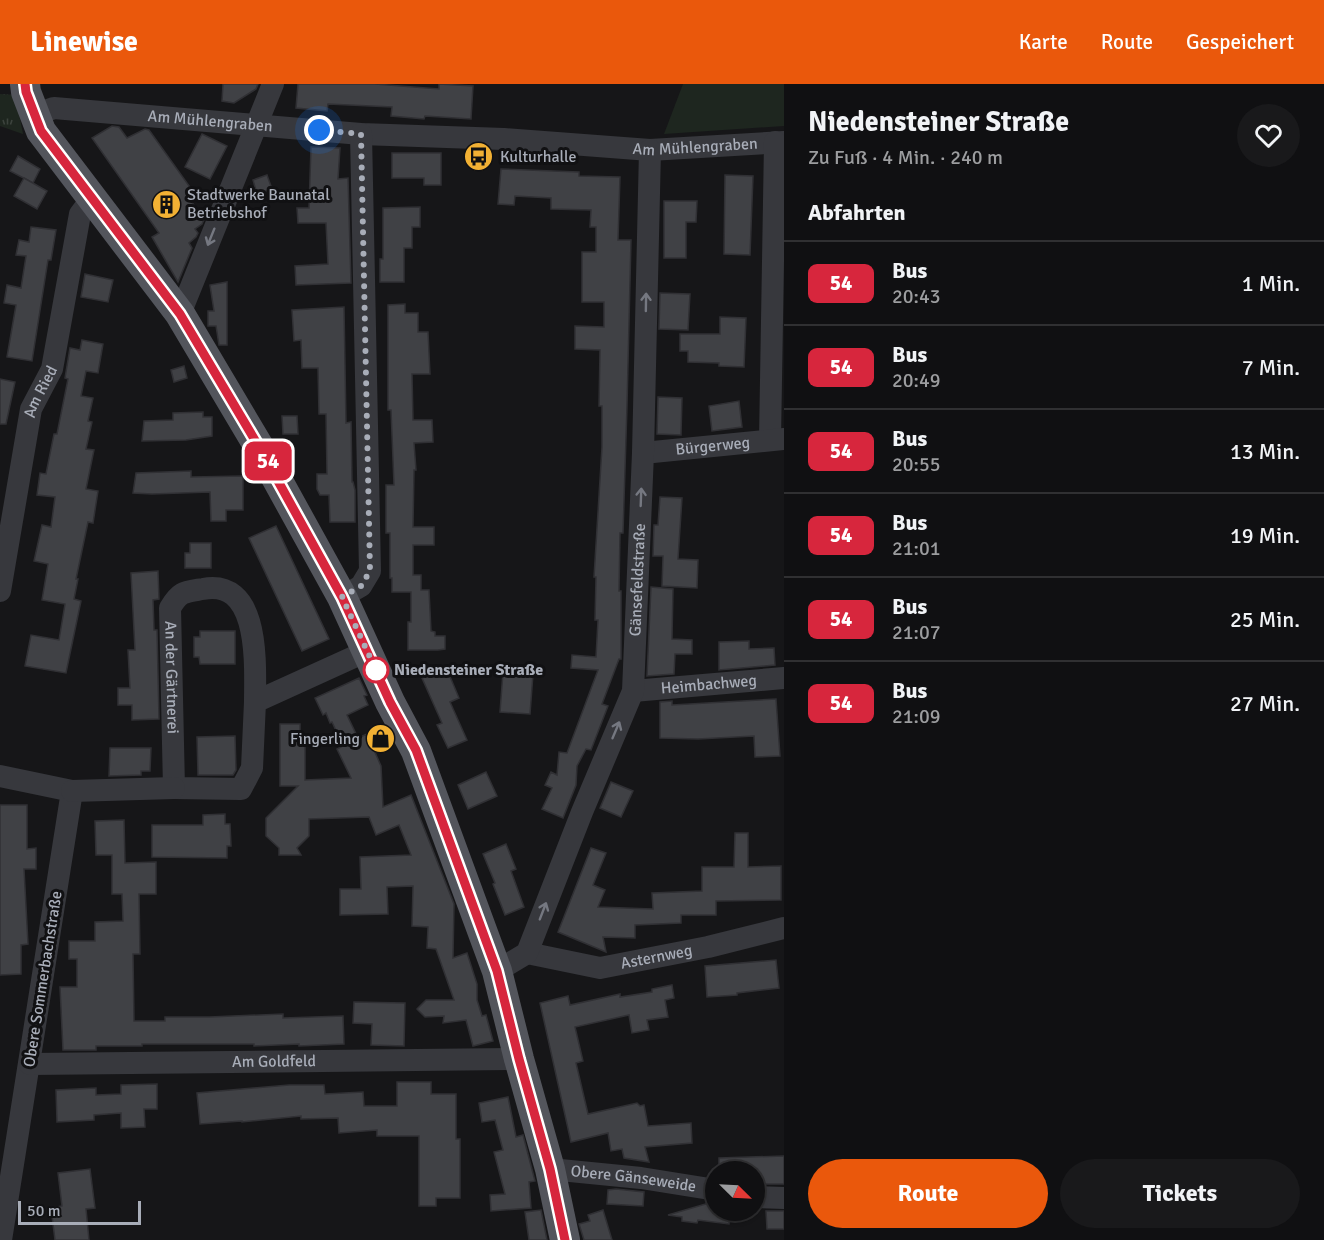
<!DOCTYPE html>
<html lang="de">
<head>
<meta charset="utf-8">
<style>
  body { margin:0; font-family:Signika,sans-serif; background:#19191b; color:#f1f3f6; height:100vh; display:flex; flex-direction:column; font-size:22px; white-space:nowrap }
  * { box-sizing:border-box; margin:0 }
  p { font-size:20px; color:#9c9d9f }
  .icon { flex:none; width:33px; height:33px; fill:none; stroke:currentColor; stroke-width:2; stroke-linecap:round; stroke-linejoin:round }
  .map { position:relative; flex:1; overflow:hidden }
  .drawer { display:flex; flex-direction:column; background:#101012; width:540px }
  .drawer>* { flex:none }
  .badge { padding:0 12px; border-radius:9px; font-size:21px; line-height:39px }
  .needle { width:39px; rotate:114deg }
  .controls { position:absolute; left:705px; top:1077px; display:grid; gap:12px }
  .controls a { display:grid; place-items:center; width:60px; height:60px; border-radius:50%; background:#101012; box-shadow:0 2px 4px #0004,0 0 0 2px #303032; font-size:30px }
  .scale { position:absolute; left:18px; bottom:15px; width:123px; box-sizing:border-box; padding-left:6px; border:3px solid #a8adb8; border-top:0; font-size:16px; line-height:21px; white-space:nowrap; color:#a8adb8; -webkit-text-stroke:4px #111113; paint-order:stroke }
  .you { position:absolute; width:30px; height:30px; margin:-15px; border:4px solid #fff; border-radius:50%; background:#1a73e8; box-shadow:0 0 0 9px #1a73e833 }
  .map>.badge { position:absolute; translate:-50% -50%; box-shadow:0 0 0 3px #fff }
  h2 { padding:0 24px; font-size:22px; line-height:54px }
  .round { display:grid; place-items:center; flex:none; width:63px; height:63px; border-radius:32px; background:#19191b }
  .headline { display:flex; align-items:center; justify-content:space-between; height:102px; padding:0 24px }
  h1 { font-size:28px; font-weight:700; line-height:45px }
  .button { display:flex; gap:12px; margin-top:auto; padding:12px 24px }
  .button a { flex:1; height:69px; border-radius:36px; background:#ea580c; color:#fff; font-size:24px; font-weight:700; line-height:69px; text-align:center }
  .button a+a { background:#19191b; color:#f1f3f6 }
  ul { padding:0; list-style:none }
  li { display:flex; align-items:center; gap:18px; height:84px; padding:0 24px; border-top:2px solid #303032 }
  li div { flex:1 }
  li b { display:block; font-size:22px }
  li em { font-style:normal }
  li .badge { min-width:66px; font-weight:700; text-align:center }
  header { display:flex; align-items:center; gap:36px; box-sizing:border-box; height:84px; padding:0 30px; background:#ea580c; color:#fff }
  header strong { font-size:28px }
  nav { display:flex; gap:33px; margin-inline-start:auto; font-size:21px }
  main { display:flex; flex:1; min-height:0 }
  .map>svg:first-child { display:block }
  .grass { fill:url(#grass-tufts) }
  .pitch { fill:#1e261f }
  .building { fill:#404145; stroke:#303034; stroke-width:1.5 }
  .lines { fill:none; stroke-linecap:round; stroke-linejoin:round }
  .minor { stroke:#37383d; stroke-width:22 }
  .major { stroke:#53555c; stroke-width:30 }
  .oneway { stroke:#757881 }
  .line-casing { stroke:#fff; stroke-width:14 }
  .line { stroke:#d7263d; stroke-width:9 }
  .walk { stroke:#a8adb8; stroke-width:6; stroke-dasharray:0 10.8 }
  .stop-dot { fill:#fff; stroke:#d7263d; stroke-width:3 }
  .labels { text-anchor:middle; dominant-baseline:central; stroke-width:6; stroke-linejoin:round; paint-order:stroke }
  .street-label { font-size:16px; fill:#a8adb8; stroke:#111113 }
  .poi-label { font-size:16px; fill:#a8adb8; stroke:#111113; text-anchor:start }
  .stop-label { font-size:16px; font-weight:bold; fill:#a8adb8; stroke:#111113; text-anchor:start }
</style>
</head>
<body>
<header>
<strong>Linewise</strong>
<nav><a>Karte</a><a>Route</a><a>Gespeichert</a></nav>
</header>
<main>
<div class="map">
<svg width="784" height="1156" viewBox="0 0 784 1156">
  <defs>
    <pattern id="grass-tufts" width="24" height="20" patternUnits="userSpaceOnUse" patternTransform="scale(1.5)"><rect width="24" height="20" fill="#1e261f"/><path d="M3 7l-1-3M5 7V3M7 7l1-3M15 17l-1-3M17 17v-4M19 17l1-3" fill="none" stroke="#3c433d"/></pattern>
  </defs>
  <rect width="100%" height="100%" fill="#161618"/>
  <path class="grass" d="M0,10L15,11L23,50L0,42Z"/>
  <path class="pitch" d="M683,0H784V42L664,50Z"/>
  <g class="building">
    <path d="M223,0H258L256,5L234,19L222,17Z"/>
    <path d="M298,0H375L439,5V0L473,2L471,35L425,32L424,35L391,32L392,23L328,20L327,27L296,24Z"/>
    <path d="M112,42L119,43L127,54L145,45L149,46L192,106L186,110L204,135L202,140L195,145L198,149L196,153L189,159L192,164L178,198L152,153L159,149L92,54Z"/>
    <path d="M202,50L227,62L210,95L185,83Z"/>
    <path d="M311,63L340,64L338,95L348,94L351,199L296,201L295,182L328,180L326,139H298L297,124H309Z"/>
    <path d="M392,69H441V101H424V94H392Z"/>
    <path d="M18,72L40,85L33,99L10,87Z"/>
    <path d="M501,85L579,88V92L620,93L618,156H631L627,322L623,449H620L619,507H621V575H619L602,620L608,622L591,666L586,665L577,682L576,701L563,734L542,725L552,704L545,701L551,688L557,691L559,668L567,669L598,586L571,584L572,571L596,573L598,536H595L596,493H594L602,363V322H599L600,266L575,265V242L604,243V218H582V168H596V143H590L591,126L551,125V114L515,112L514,121L498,120Z"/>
    <path d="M267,91L272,105L257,110L253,96Z"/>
    <path d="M725,91L753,92L750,171L724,170Z"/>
    <path d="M24,94L47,107L37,125L14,112Z"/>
    <path d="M664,117H697L696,138H686V174H664Z"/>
    <path d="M420,123V143H412V164H404V198H380V175H383V124Z"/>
    <path d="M31,143L56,146L51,176H48L32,277L7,273L16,221L4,219L7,201L21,204L26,172L16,171L19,156L29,158Z"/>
    <path d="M85,190L113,196L108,218L81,213Z"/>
    <path d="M227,198V261H219L216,242H208V227H214L210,201Z"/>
    <path d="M660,209L690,210L688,246L659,245Z"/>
    <path d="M405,220V229H418V248H428L430,290H412L413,336H432L433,358L414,359L416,386H414L413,443H434V461H413V491H421V506H429L431,547L435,548V552H445V565L438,566H408V538H411V508H392V494H390V449H386V401H394L391,326H388V221Z"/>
    <path d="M344,223L346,339L351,338L352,398H353L355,406V438H330L329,411H320L317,405V390H327L326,330H319L318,284H302L301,256L294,257L292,226Z"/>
    <path d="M720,233L746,234L744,283L719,282V279L688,278V267H680V250H720Z"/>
    <path d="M82,256L103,260L98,289L86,287L81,312L93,314L88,337L92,338L86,365L94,366L86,405L98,407L93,439L88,438L76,495H78L74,515L81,517L66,589L25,582L31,551L59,556L65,520L42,516L48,480L34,477L42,441L51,443L55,413L37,411L40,389L46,390L54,350H57L68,295L65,294L70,264L80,266Z"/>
    <path d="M184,282L187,294L174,298L171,286Z"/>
    <path d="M0,295L15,298L6,340H0Z"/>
    <path d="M658,313L682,314L681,351L657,350Z"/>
    <path d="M739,317L742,343L712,347L709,322Z"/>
    <path d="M203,328V333H212V352L186,356L142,357L144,337L173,336V329Z"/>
    <path d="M282,332H297L298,350H283Z"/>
    <path d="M191,387V393L243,392V426H226V437H211L210,408L152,410L133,409L136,389Z"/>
    <path d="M660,413L682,414L678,475L698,476L697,504L662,502L663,472H653L654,441H658Z"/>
    <path d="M276,442L329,555L302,567L249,454Z"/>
    <path d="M190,459H211V484H185V469H190Z"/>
    <path d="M158,487L159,515L153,516L154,546H157L159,635L132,636V621H118V604H130L128,566H135L131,489Z"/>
    <path d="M651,503L673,505L672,555L692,556V570H675L674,590L647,592Z"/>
    <path d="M200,547H235V580H200L199,573H194V553H200Z"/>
    <path d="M749,557V565L774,564L775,581L719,586V558Z"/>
    <path d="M446,583L459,614L450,618L467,656L448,664L437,641L442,639L422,594Z"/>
    <path d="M503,588L533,590L530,630L500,628Z"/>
    <path d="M359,594L367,611L364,612L368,621L347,631L358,654L367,650L381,682L383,723L411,711L454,820L453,874L467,869L477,900V916L482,932L486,931L493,957L473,962L466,936L443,939L444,932L425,933L417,925L426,916H454L436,865L427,864L428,843L412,842L413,802L387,803L388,830L340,831V805H361L360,773L411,771L399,741L376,751L369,733L309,735V752L297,764L301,771H279V764L266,752V734L298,702H280V640H300V656H305V696L351,694L337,665L343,662L332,638L330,639L326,629L323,631L315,614Z"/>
    <path d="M776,615L780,672L755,673L754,652L698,655L660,654V618L672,617V621Z"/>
    <path d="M235,652L236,686L233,691H198L197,653Z"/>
    <path d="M110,664H151L150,687H141V691L109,692Z"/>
    <path d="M486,688L497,712L468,725L458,701Z"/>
    <path d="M611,698L633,707L621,733L600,724Z"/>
    <path d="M0,721H27V765L36,764V785H24L28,860L21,861V890L0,891Z"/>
    <path d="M225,730V740H230L231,762H227V774L152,773V741H203V731Z"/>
    <path d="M124,736L125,779L156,778V810H139L140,870H133L134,937H165V933H209L283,930V934L343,932L344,960L299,962V960L254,962V960H142V962H96V966H63L60,903H77V875H69V857H95V838L123,837L122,810H112V771H96L95,737Z"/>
    <path d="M735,749H748V783L781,782V816L716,817V831H681V839L635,841V854L603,853L606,868L558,848L591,764L606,769L593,801L605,806L598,823L653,825L652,809L702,807V783H734Z"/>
    <path d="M506,760L516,785L511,787L524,823L505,831L493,800L495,799L483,770Z"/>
    <path d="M776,876L779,904L737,909V911L707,913L705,882Z"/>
    <path d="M672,901L674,914L665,916L668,933L647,936L649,946L632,949L629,931L575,943L583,977L576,979L588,1030L637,1019L640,1022L644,1021L648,1042L691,1039L692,1059L645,1063L649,1078L624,1074L622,1065L611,1067L608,1049L571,1058L540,919L568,912L570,921L620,910V913L652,908V905Z"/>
    <path d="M354,918L405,919L404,962L371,961L372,940L353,939Z"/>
    <path d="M397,998H431V1010H456V1055H460V1114H436V1122H419V1052H377V1046L339,1049L338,1034L301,1035V1032L242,1038V1037L200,1040L197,1009L289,1001H324L325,1010L363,1008L364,1022H397Z"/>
    <path d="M157,1000V1025H144L145,1043L121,1044V1029L94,1031V1036L57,1038L56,1006L96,1004V1011L121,1010V1001Z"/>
    <path d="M508,1013L516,1053L523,1051L535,1097L529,1098L531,1124L491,1127L490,1111L505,1110L494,1068L503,1066L495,1036L482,1038L479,1019Z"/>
    <path d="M784,1072V1100H754V1088H719V1074Z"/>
    <path d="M90,1085L95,1124L86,1125L89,1156H55L51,1124L62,1122L58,1089Z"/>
    <path d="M616,1105L644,1108L643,1122L607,1120L608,1106Z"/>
    <path d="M709,1119H716V1126H730L729,1140L698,1136L697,1139L682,1137V1133L668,1131Z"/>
    <path d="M541,1126L547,1156H529L525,1128Z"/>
    <path d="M603,1126L612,1156H584L579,1140L590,1137L588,1131Z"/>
    <path d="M766,1127H784V1145H767Z"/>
  </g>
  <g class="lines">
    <g class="minor">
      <path id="s1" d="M34,31L54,24L361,50L504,55L650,66L784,58"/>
      <path d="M180,230L273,0"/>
      <path d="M770,356L775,58"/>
      <path id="s2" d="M643,369L784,355"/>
      <path id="s3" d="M0,507L31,325L52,285L80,130L92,114"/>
      <path d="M342,513L361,502L370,487L361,50"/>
      <path id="s4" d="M633,607L784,594"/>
      <path id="s5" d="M255,618C255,582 261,494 203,505C184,508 180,507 170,524L174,704L241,705L252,684L255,618L367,567"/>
      <path d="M0,692L72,707L1,1156"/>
      <path d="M72,707L174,704"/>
      <path id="s6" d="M527,869L600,884L708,863L784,844"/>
      <path id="s7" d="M497,887L527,869L582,728L633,607L643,369L650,66"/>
      <path id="s8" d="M30,980L519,975"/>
      <path id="s9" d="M550,1085L641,1094L716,1106"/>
      <path d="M754,1113L784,1114"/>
    </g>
    <path class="major" d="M25,0L26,8L41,47L180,230L262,368L342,513L390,618L416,667L497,887L519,975L550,1085L565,1156"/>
  </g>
  <defs><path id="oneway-shaft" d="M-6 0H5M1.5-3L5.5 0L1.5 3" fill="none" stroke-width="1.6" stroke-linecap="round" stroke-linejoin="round" transform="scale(1.5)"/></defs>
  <g class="oneway">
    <use href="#oneway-shaft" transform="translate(211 153) rotate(112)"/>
    <use href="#oneway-shaft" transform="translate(646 218) rotate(-89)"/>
    <use href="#oneway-shaft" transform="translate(641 413) rotate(-88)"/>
    <use href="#oneway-shaft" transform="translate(616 646) rotate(-67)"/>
    <use href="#oneway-shaft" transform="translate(543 827) rotate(-69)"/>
  </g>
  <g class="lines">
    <defs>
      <path id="line" d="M25,0L26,8L41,47L180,230L262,368L342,513L390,618L416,666L497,887L519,975L550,1085L565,1156"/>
    </defs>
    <use href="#line" class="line-casing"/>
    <use href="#line" class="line"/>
    <path class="walk" d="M319,46L361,50L370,487L361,502L342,513L376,586"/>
  </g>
  <defs>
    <symbol id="bus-disc" viewBox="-11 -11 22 22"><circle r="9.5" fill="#f2b134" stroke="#111113"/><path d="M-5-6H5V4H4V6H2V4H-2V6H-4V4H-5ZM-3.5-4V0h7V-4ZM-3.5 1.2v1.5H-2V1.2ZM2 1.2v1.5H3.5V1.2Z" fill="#111"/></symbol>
    <symbol id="building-disc" viewBox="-11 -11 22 22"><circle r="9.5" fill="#f2b134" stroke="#111113"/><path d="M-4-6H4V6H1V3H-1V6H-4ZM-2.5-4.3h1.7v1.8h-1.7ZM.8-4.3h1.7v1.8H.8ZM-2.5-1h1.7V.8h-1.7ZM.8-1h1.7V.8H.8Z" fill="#111"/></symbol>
    <symbol id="shop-disc" viewBox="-11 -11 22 22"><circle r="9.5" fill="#f2b134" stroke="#111113"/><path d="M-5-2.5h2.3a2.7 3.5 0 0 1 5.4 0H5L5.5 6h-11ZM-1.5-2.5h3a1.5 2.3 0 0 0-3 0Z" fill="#111"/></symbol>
  </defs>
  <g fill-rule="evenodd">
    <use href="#bus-disc" x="462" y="56" width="33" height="33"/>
    <use href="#building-disc" x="150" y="104" width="33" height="33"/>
    <use href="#shop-disc" x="364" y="638" width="33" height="33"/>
  </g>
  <circle class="stop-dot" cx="376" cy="586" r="12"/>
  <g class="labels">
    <g class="street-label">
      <text stroke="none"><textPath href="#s1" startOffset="178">Am Mühlengraben</textPath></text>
      <text stroke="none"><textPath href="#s1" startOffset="664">Am Mühlengraben</textPath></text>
      <text stroke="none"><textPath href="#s3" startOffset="204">Am Ried</textPath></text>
      <text stroke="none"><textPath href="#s2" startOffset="70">Bürgerweg</textPath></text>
      <text stroke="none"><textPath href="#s7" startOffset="429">Gänsefeldstraße</textPath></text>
      <text stroke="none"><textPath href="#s5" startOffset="254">An der Gärtnerei</textPath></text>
      <text stroke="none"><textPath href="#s4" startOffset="76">Heimbachweg</textPath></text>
      <text stroke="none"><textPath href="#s6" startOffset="132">Asternweg</textPath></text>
      <text transform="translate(43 895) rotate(-81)">Obere Sommerbachstraße</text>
      <text stroke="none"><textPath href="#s8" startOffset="244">Am Goldfeld</textPath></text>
      <text stroke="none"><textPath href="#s9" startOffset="84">Obere Gänseweide</textPath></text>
    </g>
    <g class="poi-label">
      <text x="500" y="73">Kulturhalle</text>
      <text x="187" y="111">Stadtwerke Baunatal<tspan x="187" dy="18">Betriebshof</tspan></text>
      <text x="360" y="655" text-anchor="end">Fingerling</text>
    </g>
    <g class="stop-label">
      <text x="394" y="586">Niedensteiner Straße</text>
    </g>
  </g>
</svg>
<div class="controls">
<a><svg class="needle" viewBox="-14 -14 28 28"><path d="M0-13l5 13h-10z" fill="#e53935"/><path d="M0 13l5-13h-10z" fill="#9c9d9f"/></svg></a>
</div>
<div class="scale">50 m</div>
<div class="you" style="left:319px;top:46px"></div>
<b class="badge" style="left:268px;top:377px;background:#d7263d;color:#fff">54</b>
</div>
<section class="drawer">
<div class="headline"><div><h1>Niedensteiner Straße</h1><p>Zu Fuß · 4 Min. · 240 m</p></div><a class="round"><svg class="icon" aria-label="heart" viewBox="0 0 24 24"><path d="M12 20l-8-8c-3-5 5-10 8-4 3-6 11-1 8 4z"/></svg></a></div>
<h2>Abfahrten</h2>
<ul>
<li><span class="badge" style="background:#d7263d;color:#fff">54</span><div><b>Bus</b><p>20:43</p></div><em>1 Min.</em></li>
<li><span class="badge" style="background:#d7263d;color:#fff">54</span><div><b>Bus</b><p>20:49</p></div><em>7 Min.</em></li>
<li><span class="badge" style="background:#d7263d;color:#fff">54</span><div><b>Bus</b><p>20:55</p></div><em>13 Min.</em></li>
<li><span class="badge" style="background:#d7263d;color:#fff">54</span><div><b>Bus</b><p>21:01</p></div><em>19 Min.</em></li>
<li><span class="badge" style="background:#d7263d;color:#fff">54</span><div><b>Bus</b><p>21:07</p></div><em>25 Min.</em></li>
<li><span class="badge" style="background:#d7263d;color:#fff">54</span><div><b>Bus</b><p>21:09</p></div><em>27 Min.</em></li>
</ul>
<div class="button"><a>Route</a><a>Tickets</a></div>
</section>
</main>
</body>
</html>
